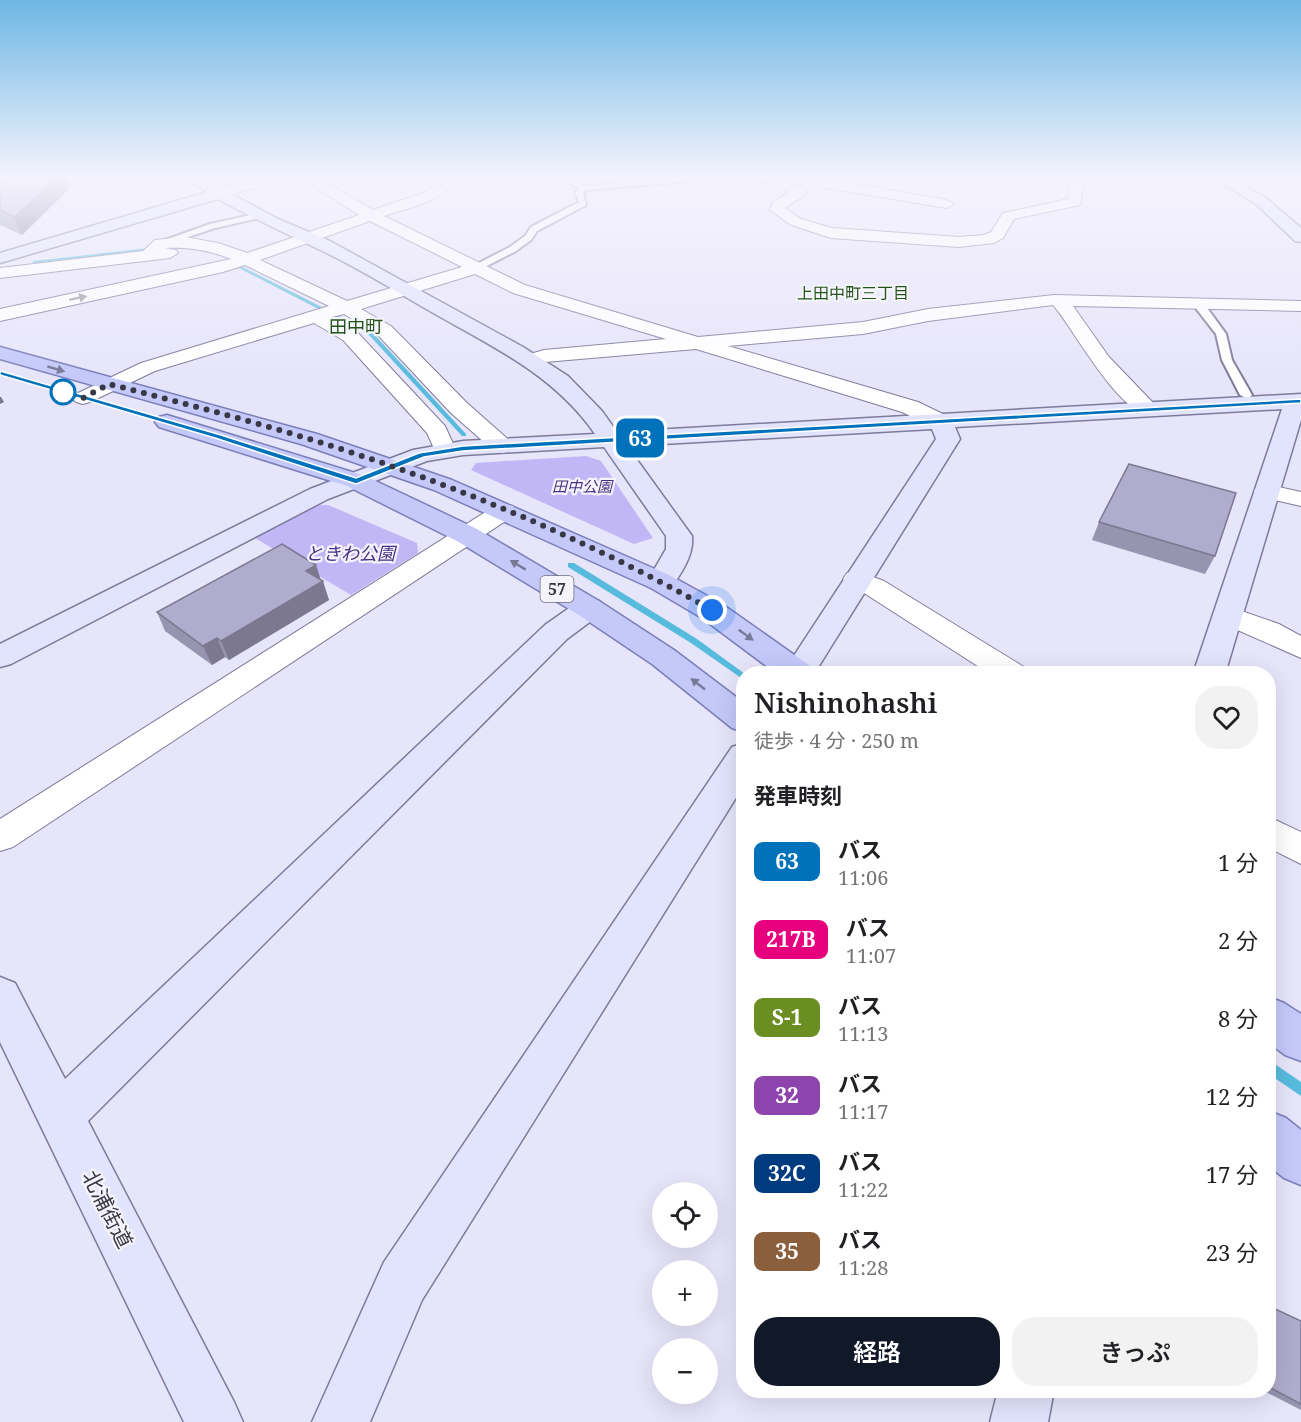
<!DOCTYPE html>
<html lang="ja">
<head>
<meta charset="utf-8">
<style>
  body { margin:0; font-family:"Noto Serif","Noto Sans JP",serif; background:#f2f2f2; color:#202124; height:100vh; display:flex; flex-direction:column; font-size:22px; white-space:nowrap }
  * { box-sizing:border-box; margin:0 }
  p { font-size:20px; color:#757577 }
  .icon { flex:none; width:33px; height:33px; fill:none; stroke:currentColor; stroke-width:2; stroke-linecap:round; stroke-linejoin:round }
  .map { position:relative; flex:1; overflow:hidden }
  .side { position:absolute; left:736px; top:666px; width:540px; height:732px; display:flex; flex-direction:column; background:#fff; border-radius:24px; box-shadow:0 6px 24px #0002 }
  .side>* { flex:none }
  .badge { padding:0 12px; border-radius:9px; font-size:21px; line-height:39px }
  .controls { position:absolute; left:652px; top:1182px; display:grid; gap:12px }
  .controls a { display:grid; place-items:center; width:66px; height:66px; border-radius:50%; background:#fff; box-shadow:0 6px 24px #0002; font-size:30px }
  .you { position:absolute; width:30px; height:30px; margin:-15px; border:4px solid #fff; border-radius:50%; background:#1a73e8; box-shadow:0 0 0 9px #1a73e833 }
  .map>.badge { position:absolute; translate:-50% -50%; box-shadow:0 0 0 3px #fff }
  h2 { padding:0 18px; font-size:22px; line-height:54px }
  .round { display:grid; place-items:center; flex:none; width:63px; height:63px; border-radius:24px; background:#f2f2f2 }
  .headline { display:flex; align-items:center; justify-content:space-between; height:102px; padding:0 18px }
  h1 { font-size:28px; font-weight:600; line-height:45px }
  .primary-button { display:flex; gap:12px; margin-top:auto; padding:12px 18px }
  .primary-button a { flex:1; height:69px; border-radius:24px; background:#111827; color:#fff; font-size:24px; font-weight:600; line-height:69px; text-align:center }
  .primary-button a+a { background:#f2f2f2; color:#202124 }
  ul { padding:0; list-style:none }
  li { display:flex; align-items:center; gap:18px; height:78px; padding:0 18px }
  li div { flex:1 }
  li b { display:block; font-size:22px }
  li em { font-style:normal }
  li .badge { min-width:66px; font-weight:700; text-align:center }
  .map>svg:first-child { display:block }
  .green { fill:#c1b7f7 }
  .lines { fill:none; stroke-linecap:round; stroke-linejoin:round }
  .stream { fill:#57bbde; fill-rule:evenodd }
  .lane-casing { stroke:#7e7a99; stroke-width:4 }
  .street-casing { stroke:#7e7a99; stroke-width:2 }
  .secondary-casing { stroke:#7e7a99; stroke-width:3 }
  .primary-casing { stroke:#7a7eb8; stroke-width:3 }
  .lane { fill:#fff; fill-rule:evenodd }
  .street { fill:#fff; fill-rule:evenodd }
  .secondary { fill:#e2e4fd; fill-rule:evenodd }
  .primary { fill:#c4c9fa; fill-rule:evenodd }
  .wall { fill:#9794b0 }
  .shaded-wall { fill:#7b7890 }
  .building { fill:#b0accd; stroke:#7b7890; stroke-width:1.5 }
  .oneway { fill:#9c9ba2 }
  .oneway2 { fill:#777996 }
  .line { fill:#0072bc; stroke:#fff; stroke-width:1.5 }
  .walk { stroke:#383744; stroke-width:6; stroke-dasharray:0 10.8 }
  .stop-dot { fill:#fff; stroke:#0072bc; stroke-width:3 }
  .labels { text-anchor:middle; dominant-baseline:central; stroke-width:4.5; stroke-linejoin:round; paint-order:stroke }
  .far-park-label { font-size:15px; font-style:italic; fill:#473085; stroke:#f5f4fb }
  .far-neighbourhood-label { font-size:16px; fill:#24531a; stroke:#f5f4fb }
  .shield { fill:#f5f4fb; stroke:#71707b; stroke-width:1.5 }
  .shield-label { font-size:16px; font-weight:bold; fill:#383744 }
  .far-quarter-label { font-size:18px; fill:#24531a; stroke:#f5f4fb }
  .park-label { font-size:18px; font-style:italic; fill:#473085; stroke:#f5f4fb }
  .near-street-label { font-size:21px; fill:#383744; stroke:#f5f4fb }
</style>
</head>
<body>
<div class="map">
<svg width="1301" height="1422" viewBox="0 0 1301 1422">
  <rect width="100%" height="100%" fill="#e7e5fa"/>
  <g class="green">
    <path d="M586,456L601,461L653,538L634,544L471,470L476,463Z"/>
    <path d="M316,505H328L417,543L418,553L351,595L255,538Z"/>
  </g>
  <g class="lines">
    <g class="stream">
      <path d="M148,248L150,250L34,263L32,262L34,261Z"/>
      <path d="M231,261L373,333L466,434V436H462L369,335L229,263V262Z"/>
      <path d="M568,563H574L697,639L745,674L744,680L691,643L568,567Z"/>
      <path d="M1269,1060L1301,1082V1096L1269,1074Z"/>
    </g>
    <defs>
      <g id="lane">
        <path d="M529,178H571L585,186L672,178H706L702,180L586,190L583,193L586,205L537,231L531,240L516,251L479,270H473V266L510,247L525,236L531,227L579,202L575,193L579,188L565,180L534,181L530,184L526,182Z"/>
        <path d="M736,178H776L781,180L777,182L739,180Z"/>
        <path d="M261,213H264V217L215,228L161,246L157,243L210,224Z"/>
        <path d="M1196,301H1202L1226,334L1232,360L1252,395L1250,397L1246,398L1240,395L1222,360L1216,334L1195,307Z"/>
      </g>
      <g id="street">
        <path d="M260,178H282L280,181L218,198L211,194L213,191Z"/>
        <path d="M301,178H318L373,210L426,192L439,182H449L451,185C436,204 406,208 384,216L525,285L698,337L863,322L928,309L1054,295L1301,301V311L1073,306L1109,357L1160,410L1157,415C1122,423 1074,328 1053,305L928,321L863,334L728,346L918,402L949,417L952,422L949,427L941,429L933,427L902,412L696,349L545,362L530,366L523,364L520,360L523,356L544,350L666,339L513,293L475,274L361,309L391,326L467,403L510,441L513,446L510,451L502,453L494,451L451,413L377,334L344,314L332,317L357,332L445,426L456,450L453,455L445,457L437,455L427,433L343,340L314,323L155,371L90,402L83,404L76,402L72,398L76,394L141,363L329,306L245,265L223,272L0,321V309L231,259C209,250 189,247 165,248L176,250L178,253L170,258L0,278V268L143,251L155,240L185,237L218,243L247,253L359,215ZM370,221L462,267L347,301L260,260Z"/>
        <path d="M765,178H782L805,189L807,192L805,195L785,208L801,219L832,228L959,237L984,235L991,232L1003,213L1068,199L1069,189L1065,178H1079L1083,189L1080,205L1014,219L1003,238L994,243L959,247L831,238L791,225L770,210L773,202L789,192Z"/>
        <path d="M800,178H821L947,200L954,204L947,208L826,188L802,181Z"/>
        <path d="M1266,484L1301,492V506L1257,496L1254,491L1257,486Z"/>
        <path d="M504,504L513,506L516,511L513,516L13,847L0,851V819L495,506Z"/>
        <path d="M857,571L884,581L1024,667L1028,674H990L864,593L847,585L843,579L847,573Z"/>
        <path d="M1227,606L1279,624L1301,636V658L1217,621L1213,615L1217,609Z"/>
        <path d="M1269,817L1301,832V864L1269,848Z"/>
      </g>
      <g id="secondary">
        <path d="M185,178H202L278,219L328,240L523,347L568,376L602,411L617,432L1301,394V420L1225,674H1193L1282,409L955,427L960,439L814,674H782L936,439L932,429L627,446L692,536C694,555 682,572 671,588L661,591L651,588L647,582L666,549V536L604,447L463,455L427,461L328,499L11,664L0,667V644L310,489L413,450L463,441L595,434C557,379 500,350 444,319C401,295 360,268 316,248C283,232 250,217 218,199L0,263V253L207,192Z"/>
        <path d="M1214,178H1231L1266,198L1301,228V242L1295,241L1256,204Z"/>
        <path d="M589,599L599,601L604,608L599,615L567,639L88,1121L234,1402L243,1422H184L0,1042V977L15,983L65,1079L545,625L579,601Z"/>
        <path d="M744,743V785L422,1300L370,1422H312L384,1262L732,747Z"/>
        <path d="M998,1390H1054L1048,1422H990Z"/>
      </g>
      <g id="primary">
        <path d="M0,347L317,434L452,480L671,576L722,604L810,666L815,674H777L702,618L651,588L434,490L301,444L0,359Z"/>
        <path d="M167,415L365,476L477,529L599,601L674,650L744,703V732L732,728L652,664L579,615L457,541L347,486L159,427L155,422L159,417Z"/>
        <path d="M1269,997L1284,1003L1301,1014V1061L1285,1055L1269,1043Z"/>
        <path d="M1269,1111L1286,1118L1301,1130V1185L1284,1178L1269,1166Z"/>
      </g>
    </defs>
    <use href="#lane" class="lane-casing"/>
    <use href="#street" class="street-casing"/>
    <use href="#secondary" class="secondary-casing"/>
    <use href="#primary" class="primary-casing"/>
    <use href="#lane" class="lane"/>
    <use href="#street" class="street"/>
    <use href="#secondary" class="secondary"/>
    <use href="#primary" class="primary"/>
  </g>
  <g class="wall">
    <path d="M0,178H70L68,179L71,187L22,235L0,225Z"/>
    <path d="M1099,522L1215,556L1205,574L1092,540Z"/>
    <path d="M316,565L321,580L329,600L229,660L225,657L212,665L165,631L157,612Z"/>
    <path d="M1269,1306L1301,1321V1410L1262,1390H1269Z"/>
  </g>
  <g class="shaded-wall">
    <path d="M55,178H70L68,179L71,187L22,235L14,217Z"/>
    <path d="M0,397H1L4,402L0,404Z"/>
    <path d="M316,565L321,582L323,581L329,600L229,660L221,641L306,571Z"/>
    <path d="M217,638L225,657L212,665L203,646Z"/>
  </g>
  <g class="building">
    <path d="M0,178H57L14,217L0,210Z"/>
    <path d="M1129,464L1236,493L1215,556L1099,522Z"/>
    <path d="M282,544L316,565L306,571L323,581L221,641L217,638L203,646L157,612Z"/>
    <path d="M1269,1306L1301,1321V1404L1269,1387Z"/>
  </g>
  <defs><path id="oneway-solid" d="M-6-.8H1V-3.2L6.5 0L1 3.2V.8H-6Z" transform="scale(1.5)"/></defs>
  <use class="oneway" href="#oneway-solid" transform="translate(78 298) rotate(-12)"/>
  <g class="oneway2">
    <use href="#oneway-solid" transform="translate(56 369) rotate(16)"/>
    <use href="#oneway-solid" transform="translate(518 565) rotate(-149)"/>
    <use href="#oneway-solid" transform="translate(746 635) rotate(36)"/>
    <use href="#oneway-solid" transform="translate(698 684) rotate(-142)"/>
  </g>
  <linearGradient id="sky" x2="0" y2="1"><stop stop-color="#6eb7e4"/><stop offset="0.47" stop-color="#f4f3fd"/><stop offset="1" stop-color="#f4f3fd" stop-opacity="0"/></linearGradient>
  <rect width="1301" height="377" fill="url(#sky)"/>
  <path class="line" d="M0,371L221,435L356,478L419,453L463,446L1301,399V403L463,451L424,457L356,484L215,438L0,375Z"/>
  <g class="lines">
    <path class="walk" d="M63,392L83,398L109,384C175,401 241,418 306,438C446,481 585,538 712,610"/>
  </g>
  <circle class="stop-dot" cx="63" cy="392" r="12"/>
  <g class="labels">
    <g class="far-park-label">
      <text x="582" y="486">田中公園</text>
    </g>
    <g class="far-neighbourhood-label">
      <text x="853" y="293">上田中町三丁目</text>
    </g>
    <rect class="shield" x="540.5" y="576" width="33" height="26" rx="4.5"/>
    <g class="shield-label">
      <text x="557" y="589">57</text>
    </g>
    <g class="far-quarter-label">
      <text x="356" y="326">田中町</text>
    </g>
    <g class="park-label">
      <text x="350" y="553">ときわ公園</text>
    </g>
    <g class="near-street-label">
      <text transform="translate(108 1209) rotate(63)">北浦街道</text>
    </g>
  </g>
</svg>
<div class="controls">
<a><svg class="icon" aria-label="locate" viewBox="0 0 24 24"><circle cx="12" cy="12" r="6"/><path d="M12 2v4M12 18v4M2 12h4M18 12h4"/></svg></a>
<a>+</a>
<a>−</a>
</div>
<div class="you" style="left:712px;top:610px"></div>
<b class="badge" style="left:640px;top:438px;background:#0072bc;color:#fff">63</b>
<section class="side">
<div class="headline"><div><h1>Nishinohashi</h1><p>徒歩 · 4 分 · 250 m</p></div><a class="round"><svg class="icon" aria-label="heart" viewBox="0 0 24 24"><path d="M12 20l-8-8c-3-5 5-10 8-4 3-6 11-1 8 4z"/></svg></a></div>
<h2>発車時刻</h2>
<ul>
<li><span class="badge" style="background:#0072bc;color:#fff">63</span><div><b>バス</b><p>11:06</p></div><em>1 分</em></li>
<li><span class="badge" style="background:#e6007e;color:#fff">217B</span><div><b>バス</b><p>11:07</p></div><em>2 分</em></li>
<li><span class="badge" style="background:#6b8e23;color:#fff">S-1</span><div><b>バス</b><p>11:13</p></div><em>8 分</em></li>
<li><span class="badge" style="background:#8e44ad;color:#fff">32</span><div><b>バス</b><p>11:17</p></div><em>12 分</em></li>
<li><span class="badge" style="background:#003b80;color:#fff">32C</span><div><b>バス</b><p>11:22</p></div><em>17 分</em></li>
<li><span class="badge" style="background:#8b5e3c;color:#fff">35</span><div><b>バス</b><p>11:28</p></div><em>23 分</em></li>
</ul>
<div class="primary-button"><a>経路</a><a>きっぷ</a></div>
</section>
</div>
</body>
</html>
